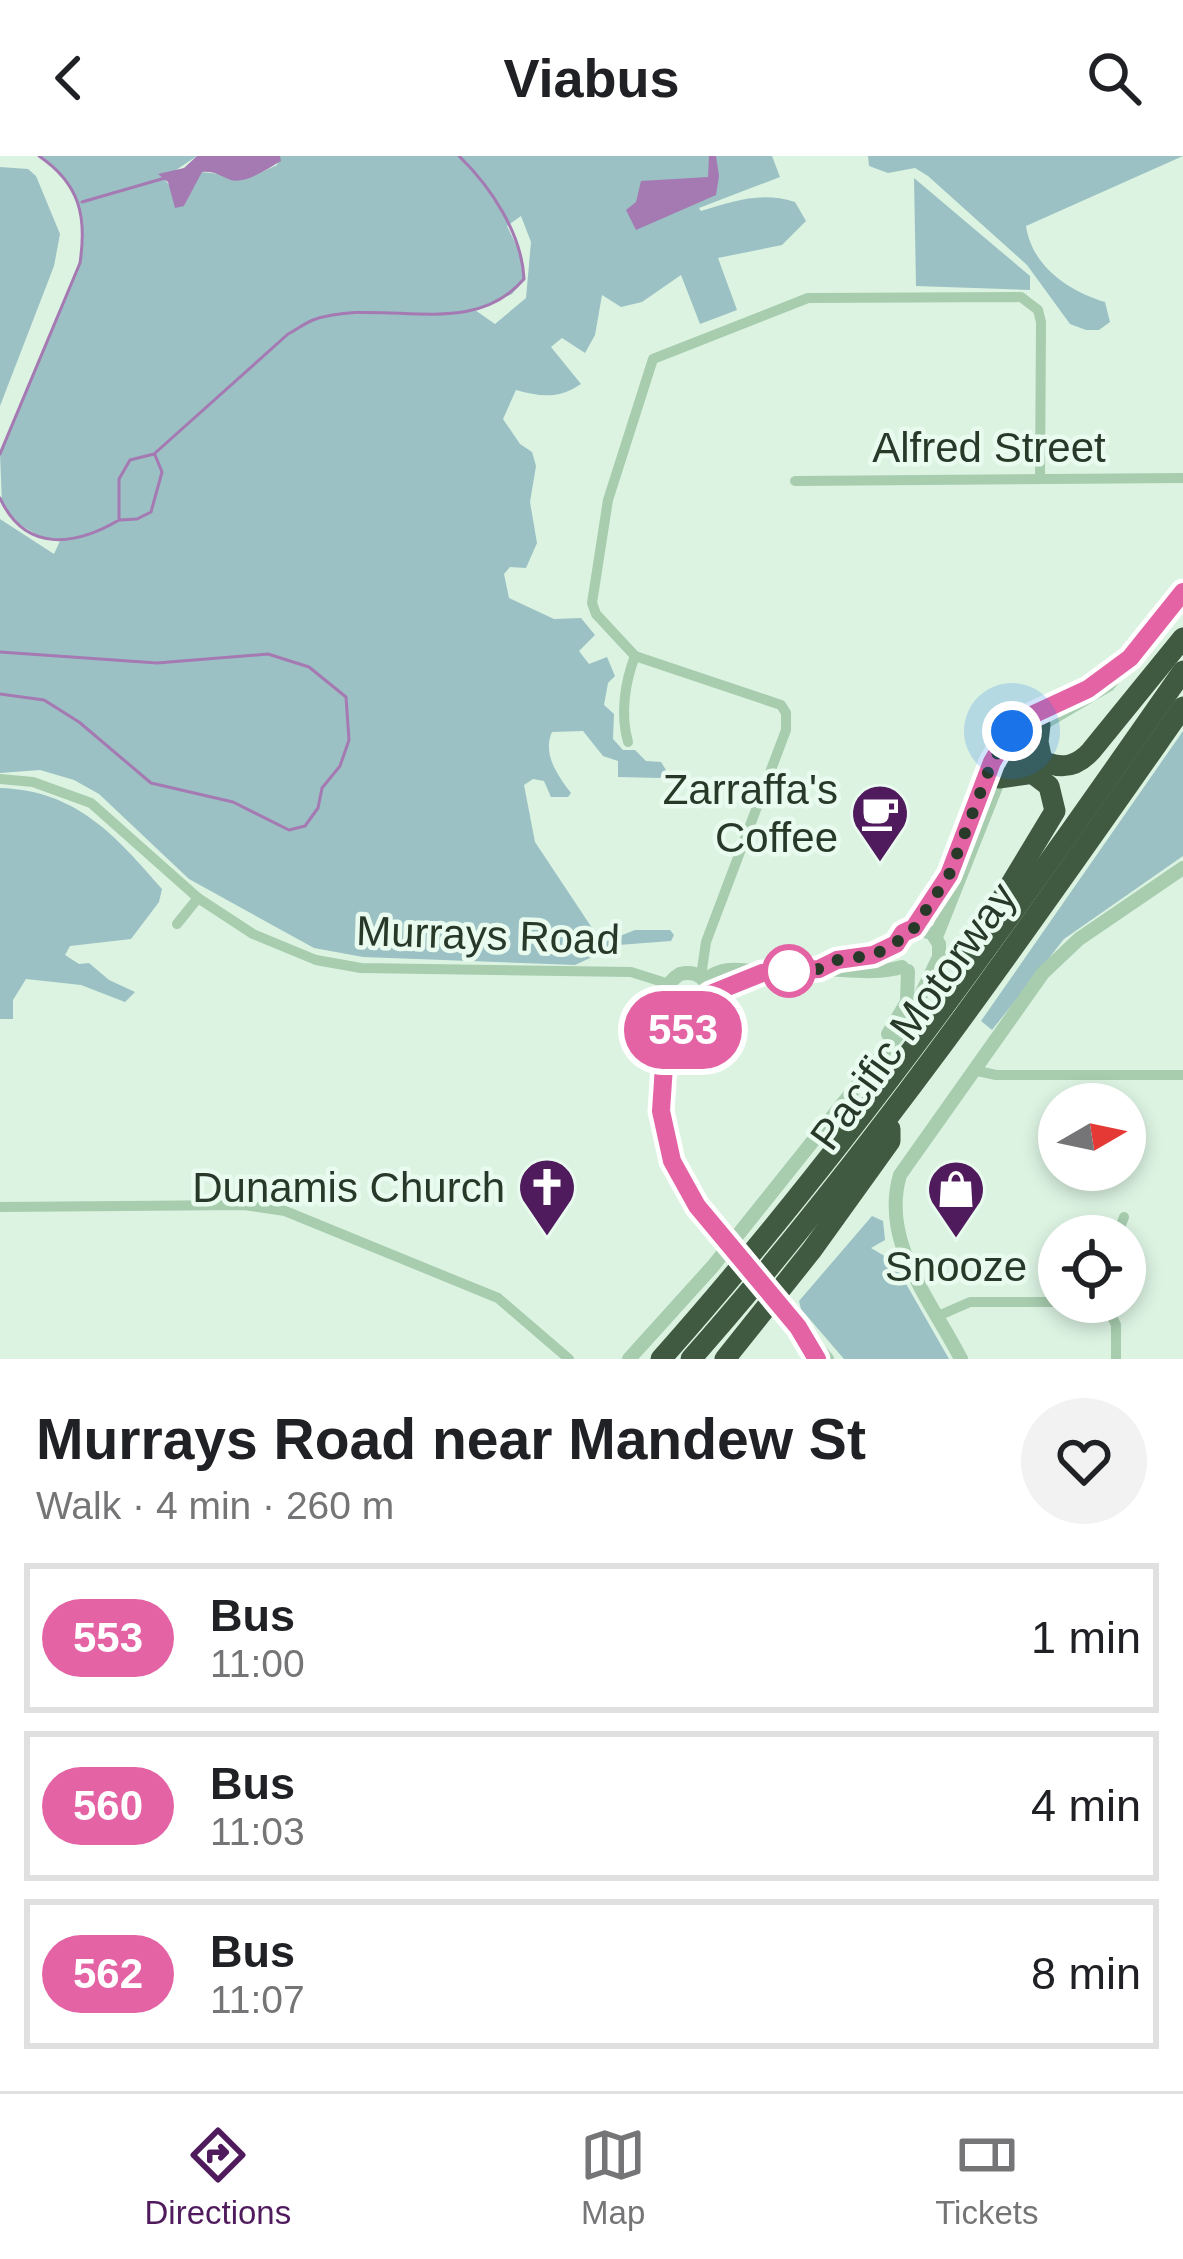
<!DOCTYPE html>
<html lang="en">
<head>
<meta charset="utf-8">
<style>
  body { margin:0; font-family:Arial,sans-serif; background:#f2f2f2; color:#202124; height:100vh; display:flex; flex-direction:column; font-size:45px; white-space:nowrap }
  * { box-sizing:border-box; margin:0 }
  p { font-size:39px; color:#757577 }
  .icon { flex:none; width:66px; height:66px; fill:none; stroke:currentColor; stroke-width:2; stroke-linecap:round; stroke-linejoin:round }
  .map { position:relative; height:1203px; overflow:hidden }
  .side { display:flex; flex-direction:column; background:#fff; flex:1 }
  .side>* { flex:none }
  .badge { padding:0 24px; border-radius:39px; font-size:42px; line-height:78px }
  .needle { width:78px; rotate:81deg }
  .fabs { position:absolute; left:1038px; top:927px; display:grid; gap:24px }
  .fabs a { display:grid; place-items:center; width:108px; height:108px; border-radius:50%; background:#fff; box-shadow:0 6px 18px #0003; font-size:60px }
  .you { position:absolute; width:60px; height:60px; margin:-30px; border:9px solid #fff; border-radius:50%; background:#1a73e8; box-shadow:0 0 0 18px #1a73e833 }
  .map>.badge { position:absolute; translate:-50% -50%; box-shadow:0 0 0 6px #fff }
  .round { display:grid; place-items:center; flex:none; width:126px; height:126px; border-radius:63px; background:#f2f2f2 }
  .head { display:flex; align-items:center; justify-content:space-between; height:204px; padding:0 36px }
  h1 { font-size:57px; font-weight:700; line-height:90px }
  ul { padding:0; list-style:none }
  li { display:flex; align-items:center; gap:36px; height:150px; margin:0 24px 18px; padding:0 12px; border:6px solid #e0e0e0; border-radius:0px }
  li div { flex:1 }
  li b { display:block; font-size:45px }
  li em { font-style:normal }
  li .badge { min-width:132px; font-weight:700; text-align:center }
  header { display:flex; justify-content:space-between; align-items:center; height:156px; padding:0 36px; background:#fff; font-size:54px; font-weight:700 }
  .tabs { display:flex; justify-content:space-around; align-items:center; height:168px; border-top:3px solid #e0e0e0; background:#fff; font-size:33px; color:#757577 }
  .tabs a { display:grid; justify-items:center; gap:6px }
  .tabs .active { color:#4f1b5d }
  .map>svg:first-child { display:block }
  .green { fill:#9bc1c4; fill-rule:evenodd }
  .water { fill:#a579b2 }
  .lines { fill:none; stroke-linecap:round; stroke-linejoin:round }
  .stream { stroke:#a579b2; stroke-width:3 }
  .minor { stroke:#a7ccae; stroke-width:10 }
  .tertiary { stroke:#a7ccae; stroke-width:14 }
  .motorway { stroke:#3f5a40; stroke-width:21 }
  .tertiary-bridge { stroke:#a7ccae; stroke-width:14 }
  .line-casing { stroke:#fff; stroke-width:27 }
  .line { stroke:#e463a4; stroke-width:18 }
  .walk { stroke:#283929; stroke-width:12; stroke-dasharray:0 21.6 }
  .stop-dot { fill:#fff; stroke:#e463a4; stroke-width:6 }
  .labels { text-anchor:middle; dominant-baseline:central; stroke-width:9; stroke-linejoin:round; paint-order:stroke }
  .street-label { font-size:42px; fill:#283929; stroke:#e9fbee }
  .poi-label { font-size:42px; fill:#283929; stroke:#e9fbee; text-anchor:end }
</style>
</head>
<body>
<header><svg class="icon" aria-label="back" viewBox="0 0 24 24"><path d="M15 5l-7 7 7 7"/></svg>Viabus<svg class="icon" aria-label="search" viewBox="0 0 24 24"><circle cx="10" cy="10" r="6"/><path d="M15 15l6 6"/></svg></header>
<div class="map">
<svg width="1183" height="1203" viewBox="0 0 1183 1203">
  <rect width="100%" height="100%" fill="#dcf3e2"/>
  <g class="green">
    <path d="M39,0H197L164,22L184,50L201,16L251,21L277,9L280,0H772L780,21L699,52L701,55C734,45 761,35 795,46L806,65L782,89L718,102L737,154L700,168L681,119L642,146L621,151L602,139L595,179L585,197L562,182L551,191L581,228C559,243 541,241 516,234L503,263L520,288L532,296L536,310L530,346L537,387L526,412L510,411L504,418L509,442L554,463L581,462L595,479L579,495L589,508L607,501L615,520L608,527L604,549L614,558L613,583L623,594H635L646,605L661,606L666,614L660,622L618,621V605L603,600L583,575L552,576C542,598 558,620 571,637L568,641H551L544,625L533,623L524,629L535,686L602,787L635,774H670L674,779L671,785L618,789L575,809L363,801L314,792L189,723L99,638L74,624L40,614L0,617V363L54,398L60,385L44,383L19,368L2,348L0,298L80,107C86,62 78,27 39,0ZM521,60L531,86L526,142L495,168L475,154L512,138L524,123L523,103L507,70Z"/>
    <path d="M868,0H1183L1026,70C1032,110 1068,135 1105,146L1110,166L1099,174H1086L1070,168L1027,109L928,20L915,12L888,17L869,10Z"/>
    <path d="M0,11L28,13L36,20L60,78L54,110L0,250Z"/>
    <path d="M914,22L1030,120V134L916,130Z"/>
    <path d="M1183,575V700L1064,783L992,874L981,865Z"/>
    <path d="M0,632C76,634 116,680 162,733L159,746L131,783L70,790L65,799L79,808L89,807L109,824L135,836L125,846L81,829L26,823L13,844V863H0Z"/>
    <path d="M872,1060L883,1065L885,1084L871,1092L893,1105L949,1203H844L801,1153L799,1145Z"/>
  </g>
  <g class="water">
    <path d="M197,0H280L281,5C269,12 246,28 231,24C219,20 216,15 202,16L184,50L175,52L168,26L158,18L184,12Z"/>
    <path d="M709,0H716L719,20L716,39L636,74L626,54L636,46L641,25L708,21Z"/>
  </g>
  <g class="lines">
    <g class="stream">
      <path d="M82,46L165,22"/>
      <path d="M0,298L80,107C87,60 80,28 39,0"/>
      <path d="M0,342C25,397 75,390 119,364V323L130,304L154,298L288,178C296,174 305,167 313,164C382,140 470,186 524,123C522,78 491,31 459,0"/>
      <path d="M120,364L137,363L151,356L162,316L155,299"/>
      <path d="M0,496L157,507L268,498L309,511L346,541L349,584L340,610L322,632L318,652L305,670L289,674L233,646L151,627L79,566L44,544L0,538"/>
    </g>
    <g class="minor">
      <path d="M795,325L1183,322"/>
      <path d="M628,586C620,558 625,526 635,500"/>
      <path d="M0,623L33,626L91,647L198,742L253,778L316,804L361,812L631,816L669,828"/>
      <path d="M177,768L198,742"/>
      <path d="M701,820L706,786L786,574V557L781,549L635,500L596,458L592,447L608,344L653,203L808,142L1021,141L1038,154L1041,166L1040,323"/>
      <path d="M973,914L996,919H1183"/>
      <path d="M0,1051L244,1049L285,1055L498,1142L569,1203"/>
      <path d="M1117,1080L1124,1061"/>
      <path d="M1061,1146H1096L1107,1150"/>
      <path d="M1107,1150L1116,1169V1203"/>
      <path d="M938,1160L970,1146H1059"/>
    </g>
    <g class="tertiary">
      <path d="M1015,594L1040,569L1108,529L1183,436"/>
      <path d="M914,772L949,719L992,606L1003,586L1032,559L1101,523"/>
      <path d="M936,781L1001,618"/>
      <path d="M705,824C726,807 743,816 768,816C784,816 800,813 816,813C844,813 874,819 902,811"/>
      <path d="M710,839L762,816"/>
      <path d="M671,851L683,859L701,855L710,839C708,822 696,814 680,818C667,826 663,837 671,851L666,859L667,896L661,955L672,1005L690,1040"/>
      <path d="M888,878L907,846L908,815"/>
      <path d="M667,896L690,860"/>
      <path d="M798,1170L827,1203"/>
      <path d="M629,1203L713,1110L908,866L939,801V788L932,777L914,772L879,796L837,804L819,813"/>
      <path d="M961,1203C932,1146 880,1086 900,1019L1043,817L1079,783L1183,712"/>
    </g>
    <g class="motorway">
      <path d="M1040,569L1038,586L1042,605"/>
      <path d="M1008,580C1034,602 1063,626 1091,595L1183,482"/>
      <path d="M999,622L1034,617"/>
      <path d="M971,794L1055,655L1049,630L999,592"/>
      <path d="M661,1203C853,987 1018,751 1183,515"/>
      <path d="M691,1203C872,998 1026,775 1183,551"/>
      <path d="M725,1203L811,1095L890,985V973"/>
    </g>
    <path class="tertiary-bridge" d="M690,1040L798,1170"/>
  </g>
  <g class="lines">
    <defs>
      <path id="line" d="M817,1203L798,1171L697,1050L672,1005L661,955L664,910L667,896L690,860L706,850L710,838L762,817L819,813L837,804L873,799L896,788L903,777L914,772L949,719L992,606L1004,586L1032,559L1088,533L1130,502L1183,436"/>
    </defs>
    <use href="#line" class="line-casing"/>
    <use href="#line" class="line"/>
    <path class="walk" d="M789,815H782L819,813L837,804L873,799L896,788L903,777L914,772L949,719L992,606L1012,575"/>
  </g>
  <defs>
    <symbol id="cafe-pin" viewBox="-11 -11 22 30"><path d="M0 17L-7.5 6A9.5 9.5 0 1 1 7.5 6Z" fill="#4f1b5d" stroke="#e9fbee"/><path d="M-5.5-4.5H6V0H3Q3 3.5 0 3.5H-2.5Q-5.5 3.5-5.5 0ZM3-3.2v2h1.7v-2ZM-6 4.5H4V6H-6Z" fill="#fff"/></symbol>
    <symbol id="church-pin" viewBox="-11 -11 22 30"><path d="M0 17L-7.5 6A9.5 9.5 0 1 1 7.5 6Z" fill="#4f1b5d" stroke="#e9fbee"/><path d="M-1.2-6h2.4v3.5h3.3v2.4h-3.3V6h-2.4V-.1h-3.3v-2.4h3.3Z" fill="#fff"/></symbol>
    <symbol id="shop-pin" viewBox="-11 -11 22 30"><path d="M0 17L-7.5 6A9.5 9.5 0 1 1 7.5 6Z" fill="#4f1b5d" stroke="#e9fbee"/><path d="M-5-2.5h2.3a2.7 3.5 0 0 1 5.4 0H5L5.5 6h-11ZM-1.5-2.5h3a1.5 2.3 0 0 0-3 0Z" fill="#fff"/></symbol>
  </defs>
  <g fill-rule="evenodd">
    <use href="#cafe-pin" x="847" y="624" width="66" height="90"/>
    <use href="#church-pin" x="514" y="998" width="66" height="90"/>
    <use href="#shop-pin" x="923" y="1000" width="66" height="90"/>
  </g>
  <circle class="stop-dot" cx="789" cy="815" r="24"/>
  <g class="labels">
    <g class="street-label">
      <text x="989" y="291">Alfred Street</text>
      <text transform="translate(488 779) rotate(2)">Murrays Road</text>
      <text transform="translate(913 860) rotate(-54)">Pacific Motorway</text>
    </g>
    <g class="poi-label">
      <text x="838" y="633">Zarraffa's<tspan x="838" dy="48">Coffee</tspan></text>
      <text x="505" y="1031">Dunamis Church</text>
      <text x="956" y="1110" text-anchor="middle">Snooze</text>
    </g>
  </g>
</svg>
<div class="fabs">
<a><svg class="needle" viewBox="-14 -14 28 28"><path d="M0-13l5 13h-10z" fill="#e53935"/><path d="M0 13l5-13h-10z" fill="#757577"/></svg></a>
<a><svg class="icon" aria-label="locate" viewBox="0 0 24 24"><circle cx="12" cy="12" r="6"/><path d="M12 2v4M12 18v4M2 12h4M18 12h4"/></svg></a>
</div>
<div class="you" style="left:1012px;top:575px"></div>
<b class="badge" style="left:683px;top:874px;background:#e463a4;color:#fff">553</b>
</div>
<section class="side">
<div class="head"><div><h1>Murrays Road near Mandew St</h1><p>Walk · 4 min · 260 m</p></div><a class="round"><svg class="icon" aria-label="heart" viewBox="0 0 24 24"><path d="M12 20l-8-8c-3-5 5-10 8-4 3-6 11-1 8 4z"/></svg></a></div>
<ul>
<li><span class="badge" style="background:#e463a4;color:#fff">553</span><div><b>Bus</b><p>11:00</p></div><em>1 min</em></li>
<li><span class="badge" style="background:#e463a4;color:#fff">560</span><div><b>Bus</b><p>11:03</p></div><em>4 min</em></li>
<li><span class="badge" style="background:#e463a4;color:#fff">562</span><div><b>Bus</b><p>11:07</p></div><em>8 min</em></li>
</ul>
</section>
<nav class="tabs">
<a class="active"><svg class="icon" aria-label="directions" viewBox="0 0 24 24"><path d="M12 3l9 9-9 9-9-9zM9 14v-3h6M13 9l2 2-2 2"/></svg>Directions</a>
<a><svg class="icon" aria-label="map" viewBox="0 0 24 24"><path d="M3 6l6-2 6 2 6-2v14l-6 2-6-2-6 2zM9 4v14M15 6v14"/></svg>Map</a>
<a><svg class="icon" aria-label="tickets" viewBox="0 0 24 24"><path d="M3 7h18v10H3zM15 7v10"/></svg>Tickets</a>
</nav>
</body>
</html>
